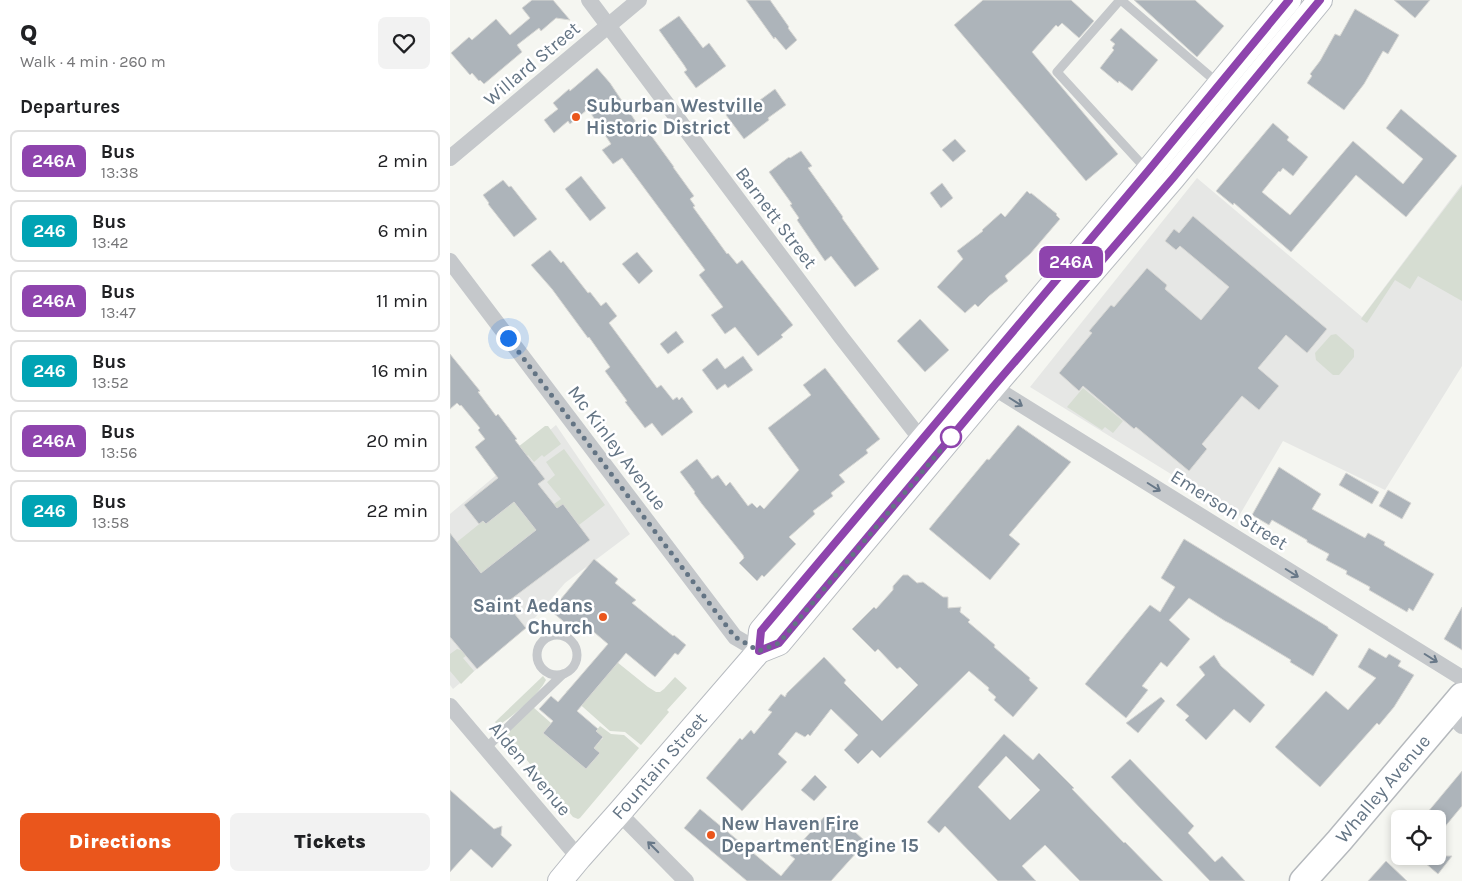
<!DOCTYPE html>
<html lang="en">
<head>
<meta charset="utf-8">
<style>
  body { margin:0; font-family:Karla,sans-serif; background:#f2f2f2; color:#202124; height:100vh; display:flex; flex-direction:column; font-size:19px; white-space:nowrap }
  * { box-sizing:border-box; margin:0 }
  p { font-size:16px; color:#757577 }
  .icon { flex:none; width:28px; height:28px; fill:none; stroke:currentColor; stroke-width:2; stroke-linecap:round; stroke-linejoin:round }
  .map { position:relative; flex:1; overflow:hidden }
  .details { display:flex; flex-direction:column; background:#fff; width:450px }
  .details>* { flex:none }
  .badge { padding:0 10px; border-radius:8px; font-size:18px; line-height:32px }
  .tools { position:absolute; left:941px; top:810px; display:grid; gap:10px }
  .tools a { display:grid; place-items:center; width:55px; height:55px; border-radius:8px; background:#fff; box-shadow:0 2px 8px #0003; font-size:25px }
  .you { position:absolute; width:25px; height:25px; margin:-12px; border:4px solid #fff; border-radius:50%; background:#1a73e8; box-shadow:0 0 0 8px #1a73e833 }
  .map>.badge { position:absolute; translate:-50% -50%; box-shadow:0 0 0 2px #fff }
  h2 { padding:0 20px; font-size:19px; line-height:45px }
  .round { display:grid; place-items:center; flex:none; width:52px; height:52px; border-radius:8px; background:#f2f2f2 }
  .headline { display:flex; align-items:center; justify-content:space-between; height:85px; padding:0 20px }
  h1 { font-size:24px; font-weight:800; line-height:38px }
  .action { display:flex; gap:10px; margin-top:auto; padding:10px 20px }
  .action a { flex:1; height:58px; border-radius:8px; background:#ea561c; color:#fff; font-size:20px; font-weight:800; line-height:58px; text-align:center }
  .action a+a { background:#f2f2f2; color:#202124 }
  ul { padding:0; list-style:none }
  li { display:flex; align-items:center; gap:15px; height:62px; margin:0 10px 8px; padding:0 10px; border:2px solid #e0e0e0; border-radius:8px }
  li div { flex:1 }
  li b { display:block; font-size:19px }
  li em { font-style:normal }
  li .badge { min-width:55px; font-weight:700; text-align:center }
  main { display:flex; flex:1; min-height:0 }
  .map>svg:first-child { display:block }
  .built { fill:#e6e7e5 }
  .green { fill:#d6ddd2 }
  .building { fill:#adb4ba; stroke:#d7d7d4; fill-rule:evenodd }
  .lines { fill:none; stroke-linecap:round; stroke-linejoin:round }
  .secondary-casing { stroke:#b7bbc0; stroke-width:26 }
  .primary-casing { stroke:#b5b9bd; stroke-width:29 }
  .service { stroke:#c5c8cb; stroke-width:9 }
  .minor { stroke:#c5c8cb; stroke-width:16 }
  .secondary { stroke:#fff; stroke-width:24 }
  .primary { stroke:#fff; stroke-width:26 }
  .oneway { stroke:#687888 }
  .line-casing { stroke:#fff; stroke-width:11 }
  .line { stroke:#8e44ad; stroke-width:8 }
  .walk { stroke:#637484; stroke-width:5; stroke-dasharray:0 9 }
  .poi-dot { fill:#ea561c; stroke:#fff; stroke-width:2 }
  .stop-dot { fill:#fff; stroke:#8e44ad; stroke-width:2.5 }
  .labels { text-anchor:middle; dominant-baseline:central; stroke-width:5; stroke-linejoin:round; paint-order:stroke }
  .street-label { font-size:19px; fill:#637484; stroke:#fff }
  .poi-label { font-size:19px; font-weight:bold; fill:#637484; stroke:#fff; text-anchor:start }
</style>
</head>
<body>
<main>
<section class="details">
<div class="headline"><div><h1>Q</h1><p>Walk · 4 min · 260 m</p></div><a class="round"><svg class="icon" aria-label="heart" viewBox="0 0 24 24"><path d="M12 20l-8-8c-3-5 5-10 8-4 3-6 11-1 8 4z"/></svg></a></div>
<h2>Departures</h2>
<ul>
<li><span class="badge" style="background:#8e44ad;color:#fff">246A</span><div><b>Bus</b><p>13:38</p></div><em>2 min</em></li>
<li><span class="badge" style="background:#00a3b4;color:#fff">246</span><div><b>Bus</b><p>13:42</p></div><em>6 min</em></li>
<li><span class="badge" style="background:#8e44ad;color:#fff">246A</span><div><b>Bus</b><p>13:47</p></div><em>11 min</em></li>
<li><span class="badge" style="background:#00a3b4;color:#fff">246</span><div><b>Bus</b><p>13:52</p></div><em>16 min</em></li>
<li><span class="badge" style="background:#8e44ad;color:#fff">246A</span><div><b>Bus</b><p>13:56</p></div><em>20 min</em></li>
<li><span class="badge" style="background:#00a3b4;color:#fff">246</span><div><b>Bus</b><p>13:58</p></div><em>22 min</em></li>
</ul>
<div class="action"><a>Directions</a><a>Tickets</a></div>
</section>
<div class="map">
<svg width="1012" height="881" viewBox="0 0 1012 881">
  <rect width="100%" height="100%" fill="#f5f6f1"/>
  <g class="built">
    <path d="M747,178L912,317L1012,184V366L935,490L833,441L789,516L580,387Z"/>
    <path d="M106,425L180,534L115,583L76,628L3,689L0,685V514Z"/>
  </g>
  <g class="green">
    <path d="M1012,186V301L968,276L960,289L945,280L917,323L911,319Z"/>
    <path d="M886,334L904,350V357L889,375H883L866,360L865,353L881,335Z"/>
    <path d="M633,388L673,421L663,433L655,427L652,430L617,407Z"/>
    <path d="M95,426H98L111,444L94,457L92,455L84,462L78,455L63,466L55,457Z"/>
    <path d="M114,449L155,505L129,525L113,504L104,510L91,526L50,558L51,598L7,542L33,521L36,524L64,502L77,519L101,506L111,499L97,482L105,475L96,462Z"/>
    <path d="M7,649L11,650L16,656L13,658L24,671L11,684L0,671V654Z"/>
    <path d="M162,658L198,687L206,692H210L214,689L225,677L237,688L217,710L219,712L191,745L175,732L160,731L116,692L118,690L133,703Z"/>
    <path d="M93,676L96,680C87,697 64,715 48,726L45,722Z"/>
    <path d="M83,707L101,723L93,733L136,769L150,753L144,748L153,738L146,731L150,726L161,734L174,735L189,748L130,818L128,819L123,817L55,733Z"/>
  </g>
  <g class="building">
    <path d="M82,0H103L120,20L106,18L91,31L89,28L67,45L72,52L34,84L30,80L29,81L22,73L20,75L1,53L19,37L22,40L46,19L60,35L80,18L72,8Z"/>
    <path d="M296,0H320L339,27L338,28L347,40L336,50L325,37L324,39Z"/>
    <path d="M533,0H621L644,21L629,38L612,23L608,27L606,25L582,52L668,154L636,181L504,25Z"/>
    <path d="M684,0H745L774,26L747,57Z"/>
    <path d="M944,0H980L965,18Z"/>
    <path d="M905,9L949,35L938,54L933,51L914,84L894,110L857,83L862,76L860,74L870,61L885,34L890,36Z"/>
    <path d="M229,16L253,48L259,43L276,66L246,88L234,72L237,70L234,65L209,30Z"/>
    <path d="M671,28L708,60L682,91L669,81L668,83L650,68L664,50L662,48L665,44L660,40Z"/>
    <path d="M147,68L160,83L186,122L192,123L224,167H223L244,196L240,199L245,206L243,207L277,254L278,253L287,264L292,260L343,325L331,335L333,337L308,356L285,327L275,334L261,315L273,307L249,275L255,270L172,158L163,164L152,150L161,144L138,109L120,124L118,121L104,133L94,120L108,109L103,103L119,89L120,91Z"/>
    <path d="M325,89L336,105L318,118L319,120L294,139L276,115L301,96L306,103Z"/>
    <path d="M951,109L1007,156L956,217L906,175L841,252L784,203L783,205L766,191L823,123L839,137L837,140L858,157L843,176L833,168L830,172L829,171L812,192L840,215L903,141L953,184L973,159L936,128Z"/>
    <path d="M505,139L516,151L503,162L492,150Z"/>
    <path d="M351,151L362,166L358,168L393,217L392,218L429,269L405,287L381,256L375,261L347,220L349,218L340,205L342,204L319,172L339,157L340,158Z"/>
    <path d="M131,176L156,208L140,221L115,189Z"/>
    <path d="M53,180L59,187L61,186L87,219L64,237L38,204L39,203L33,195Z"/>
    <path d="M492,183L503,198L491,208L480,193Z"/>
    <path d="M577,191L580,194L581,193L607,214L606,215L610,219L580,254L555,276L558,281L539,296L528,307L525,304L515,313L487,287L513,259L507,251L533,231L532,230L551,213L555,217Z"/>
    <path d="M743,216L877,329L857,353L836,335L808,368L829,386L809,410L792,396L752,444L757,449L739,471L686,427L684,429L633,386L629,391L609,373L642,333L639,331L661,305L664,307L697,268L717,285L715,289L751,320L779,287L730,246L726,250L715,241L724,229L729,233Z"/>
    <path d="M100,250L111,263L113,261L138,293L140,292L151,306L156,302L167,316L159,323L207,388L211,385L223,400L227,397L229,400L232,397L243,412L212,436L202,423L195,428L175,402L177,401L155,371L160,367L139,337L138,338L102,289L81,265Z"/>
    <path d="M187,252L203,271L189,284L172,264Z"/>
    <path d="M470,319L499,350L475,372L447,341Z"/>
    <path d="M226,331L234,342L218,354L210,344Z"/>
    <path d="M0,354L30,391L28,392L46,416L48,414L67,439L65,440L95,479L88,484L107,508L113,504L140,540L56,603L76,628L27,669L0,637V533L31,573L86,530L64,502L36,524L33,521L29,524L14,505L48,478L25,447L35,439L28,430L30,428L11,405L10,406L7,403L0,409Z"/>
    <path d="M293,356L303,370L278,388L275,384L267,390L252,370L267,358L275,369Z"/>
    <path d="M375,368L430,439L416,450L418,453L389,475L395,482L381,493L383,496L363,511L365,514L339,537L346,544L314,577L312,575L307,581L289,563L294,558L293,555L252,504L244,493L245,492L230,472L247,459L262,479L268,475L276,486L280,482L298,506L302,503L307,508L310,505L314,509L349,470L318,428L361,395L353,385Z"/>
    <path d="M568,425L621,462L559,535L570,544L540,580L479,529L537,459L539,460Z"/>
    <path d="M829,467L871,494L862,509L915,538L918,533L935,542L934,545L984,574L963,611L959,608L957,612L919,590L920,587L896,574L897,571L876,560L879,554L857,542V540L822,520L819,525L802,515Z"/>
    <path d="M896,473L929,492L922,504L889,485Z"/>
    <path d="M938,490L961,503L952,519L929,506Z"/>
    <path d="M734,539L878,627V628L888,635L863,676L840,662L841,660L781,624L775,621L739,598L719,620L740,639L717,667L711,662L692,686L698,690L676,718L635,684L700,605L710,612L725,587L711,578Z"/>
    <path d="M144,559L168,579L165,583L186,600L182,603L223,636L224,635L236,645L228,655L225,653L205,677L176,653L127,711L148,729L146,731L153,737L144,748L150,753L136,769L93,733L103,721L89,709L101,696L108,702L158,644L132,622L125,631L101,611Z"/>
    <path d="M453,575H458L467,583L473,582L493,597H498V608L511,607L510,612L520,620L518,622L545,645L544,647L580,678L579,680L588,688L563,717L544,700L546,697L538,690L539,688L519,671L430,758L422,750L408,764L394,750L408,735L381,709L360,736L358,734L355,737L346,732L328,754L337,762L292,811L256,778L290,738L292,740L301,730L304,734L322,712L318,710L331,694L335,697L337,693L374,657L396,680L394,683L432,721L468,685L450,667L447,669L428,649L425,652L402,629L424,607L426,609L443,590V586Z"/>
    <path d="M1012,607V650L994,639Z"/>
    <path d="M919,648L936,658L939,654L951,661L948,666L964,675L944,707L929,725L927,723L870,787L825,747L876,691L898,710L926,678L908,667Z"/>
    <path d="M764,655L771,666L815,705L800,723L784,709L756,740L735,720L739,716L726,705L755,675L749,667Z"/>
    <path d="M711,697L715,701L688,733L676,723Z"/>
    <path d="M554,734L583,760L589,753L624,788L622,789L674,843L675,842L713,881H630L595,845L572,866L586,881H548L495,826L489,833L477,822ZM556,756L590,790L560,820L528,787Z"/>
    <path d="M680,759L744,826L738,833L765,862L772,856L795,881H760L691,809L661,777Z"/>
    <path d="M1012,771V806L988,835V819H972Z"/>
    <path d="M365,775L377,787L364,801L351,790Z"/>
    <path d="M0,790L44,829L52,826L51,835L62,845L42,868L21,849L0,872Z"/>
    <path d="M250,809L331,876L345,859L340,855L375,816L388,827L393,821L416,842L381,881H297L234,828Z"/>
    <path d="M967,856H1002L988,874Z"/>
    <path d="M936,861L957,881H918Z"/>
  </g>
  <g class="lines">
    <defs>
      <g id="secondary">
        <path d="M309,651L311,631L698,171L839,0"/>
        <path id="s1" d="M110,881L129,858L169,813L309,651L329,643L543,387L723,178L870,0"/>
      </g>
      <g id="primary">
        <path id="s2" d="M853,881L889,841L1012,696"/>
      </g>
    </defs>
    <use href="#secondary" class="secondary-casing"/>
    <use href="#primary" class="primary-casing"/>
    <g class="service">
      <path d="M670,0L607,72L697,170"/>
      <path d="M671,0L769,84"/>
      <circle cx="107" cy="655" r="20"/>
      <path d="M36,748L113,674"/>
    </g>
    <g class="minor">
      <path d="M139,0L391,337L477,447"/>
      <path d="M0,158L189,0"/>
      <path d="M0,261L285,637L309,651"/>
      <path d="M535,382L1012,678"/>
      <path d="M0,706L129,858"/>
      <path d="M999,713L1012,726"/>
      <path d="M169,813L236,881"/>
    </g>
    <use href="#secondary" class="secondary"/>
    <use href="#primary" class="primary"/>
  </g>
  <defs><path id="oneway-shaft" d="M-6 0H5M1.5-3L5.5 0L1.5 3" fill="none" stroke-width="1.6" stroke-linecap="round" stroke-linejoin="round" transform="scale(1.25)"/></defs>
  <g class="oneway">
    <use href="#oneway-shaft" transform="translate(566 402) rotate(32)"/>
    <use href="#oneway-shaft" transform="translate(704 487) rotate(32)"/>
    <use href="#oneway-shaft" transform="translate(842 573) rotate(32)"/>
    <use href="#oneway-shaft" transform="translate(981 658) rotate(32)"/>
    <use href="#oneway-shaft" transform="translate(203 847) rotate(-135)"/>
  </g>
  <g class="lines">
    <defs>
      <path id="line" d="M839,0L698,171L311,631L309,651L329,643L543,387L723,178L870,0"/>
    </defs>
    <use href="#line" class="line-casing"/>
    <use href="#line" class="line"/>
    <path class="walk" d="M58,338L285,637L309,651L329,643L504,434L501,437"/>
  </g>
  <g class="poi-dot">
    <circle cx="126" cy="117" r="5"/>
    <circle cx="153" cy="617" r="5"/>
    <circle cx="261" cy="835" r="5"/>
  </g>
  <circle class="stop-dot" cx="501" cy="437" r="10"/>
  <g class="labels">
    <g class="street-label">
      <text transform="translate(82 64) rotate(-40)">Willard Street</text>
      <text transform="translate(326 218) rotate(53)">Barnett Street</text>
      <text transform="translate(167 448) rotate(53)">Mc Kinley Avenue</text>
      <text transform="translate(779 510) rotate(32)">Emerson Street</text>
      <text stroke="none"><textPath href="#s1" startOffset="152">Fountain Street</textPath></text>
      <text transform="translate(80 769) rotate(50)">Alden Avenue</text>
      <text stroke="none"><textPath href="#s2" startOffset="122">Whalley Avenue</textPath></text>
    </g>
    <g class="poi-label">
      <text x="136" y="106">Suburban Westville<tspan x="136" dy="22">Historic District</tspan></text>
      <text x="143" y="606" text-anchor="end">Saint Aedans<tspan x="143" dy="22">Church</tspan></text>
      <text x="271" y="824">New Haven Fire<tspan x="271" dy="22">Department Engine 15</tspan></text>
    </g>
  </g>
</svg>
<div class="tools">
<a><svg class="icon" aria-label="locate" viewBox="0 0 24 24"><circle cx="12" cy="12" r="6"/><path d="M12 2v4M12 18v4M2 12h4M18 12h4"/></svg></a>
</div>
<div class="you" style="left:58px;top:338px"></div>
<b class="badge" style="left:621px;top:262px;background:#8e44ad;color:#fff">246A</b>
</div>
</main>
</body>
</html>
